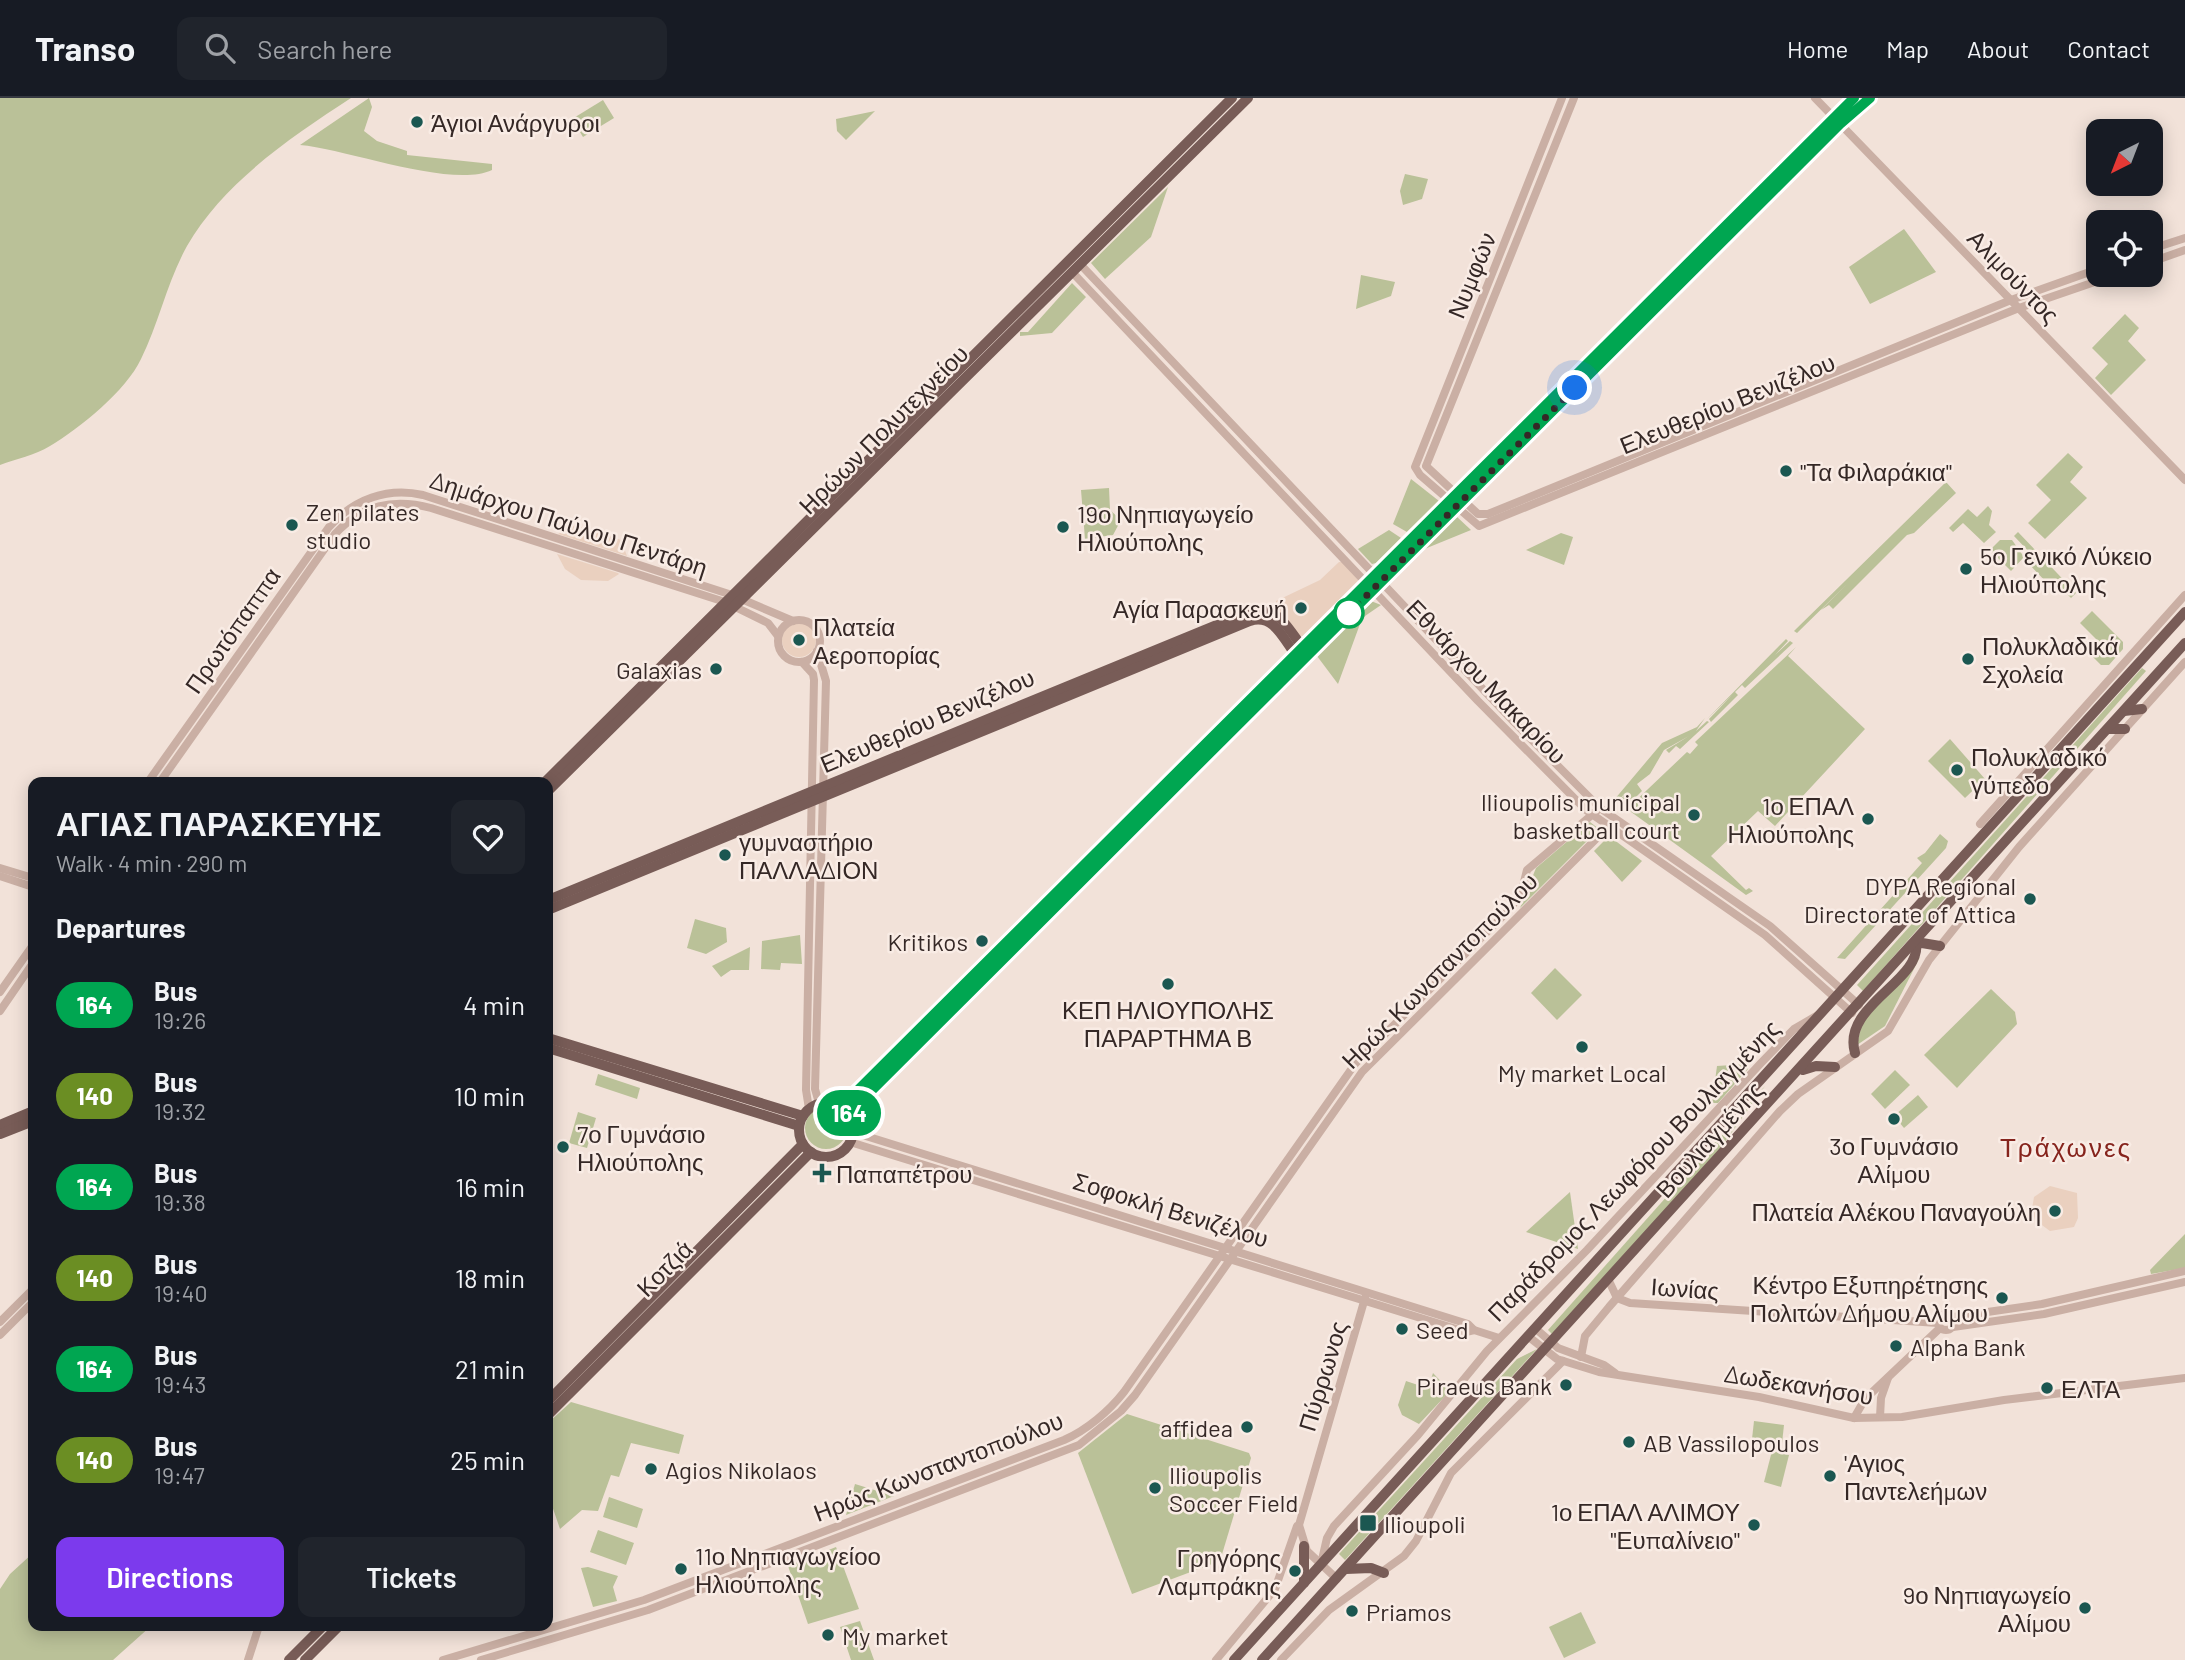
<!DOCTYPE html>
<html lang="en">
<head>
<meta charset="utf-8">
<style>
  body { margin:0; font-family:Barlow,sans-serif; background:#20242c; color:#f1f3f6; height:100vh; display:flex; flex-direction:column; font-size:26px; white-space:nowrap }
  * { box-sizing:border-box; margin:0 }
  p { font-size:23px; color:#9ea1a6 }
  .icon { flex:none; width:38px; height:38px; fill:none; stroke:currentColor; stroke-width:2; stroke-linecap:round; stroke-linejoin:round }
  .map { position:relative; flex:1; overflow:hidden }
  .side { position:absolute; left:28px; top:679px; width:525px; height:854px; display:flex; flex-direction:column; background:#171b24; border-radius:14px; box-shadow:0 4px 18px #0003 }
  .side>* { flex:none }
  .badge { padding:0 14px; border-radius:23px; font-size:24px; line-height:46px }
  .needle { width:46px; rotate:222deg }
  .controls { position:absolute; left:2086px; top:21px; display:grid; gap:14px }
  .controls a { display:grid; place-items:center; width:77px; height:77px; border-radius:14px; background:#171b24; box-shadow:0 4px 18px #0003; font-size:35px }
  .you { position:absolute; width:35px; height:35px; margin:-18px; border:5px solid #fff; border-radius:50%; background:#1a73e8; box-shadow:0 0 0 10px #1a73e833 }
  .map>.badge { position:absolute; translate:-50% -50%; box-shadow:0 0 0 4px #fff }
  h2 { padding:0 28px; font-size:26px; line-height:63px }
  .round { display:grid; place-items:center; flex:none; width:74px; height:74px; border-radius:14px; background:#20242c }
  .summary { display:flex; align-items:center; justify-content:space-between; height:119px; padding:0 28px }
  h1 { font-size:33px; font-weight:600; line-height:52px }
  .action { display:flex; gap:14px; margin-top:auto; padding:14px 28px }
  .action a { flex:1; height:80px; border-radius:14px; background:#7c3aed; color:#fff; font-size:28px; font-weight:600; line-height:80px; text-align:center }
  .action a+a { background:#20242c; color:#f1f3f6 }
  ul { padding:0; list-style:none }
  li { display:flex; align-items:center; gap:21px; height:91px; padding:0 28px }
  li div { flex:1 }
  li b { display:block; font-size:26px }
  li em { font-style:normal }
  li .badge { min-width:77px; font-weight:700; text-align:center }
  header { display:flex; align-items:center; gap:42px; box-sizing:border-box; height:98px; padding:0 35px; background:#171b24; border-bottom:2px solid #363941 }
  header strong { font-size:33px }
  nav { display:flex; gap:38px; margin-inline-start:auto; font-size:24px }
  .search { width:490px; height:63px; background:#20242c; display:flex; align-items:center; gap:18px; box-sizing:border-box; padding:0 24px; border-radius:14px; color:#9ea1a6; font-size:26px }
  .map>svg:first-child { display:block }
  .green { fill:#bac198 }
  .plaza { fill:#ead0bf }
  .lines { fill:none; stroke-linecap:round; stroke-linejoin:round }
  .minor { stroke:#caafa4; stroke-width:8 }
  .major { stroke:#785c57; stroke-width:10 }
  .line-casing { stroke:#fff; stroke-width:16 }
  .line { stroke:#00a651; stroke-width:10 }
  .walk { stroke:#352826; stroke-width:7; stroke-dasharray:0 12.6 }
  .poi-dot { fill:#1b5751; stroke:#f9ece5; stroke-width:2.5 }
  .stop-dot { fill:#fff; stroke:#00a651; stroke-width:3.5 }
  .labels { text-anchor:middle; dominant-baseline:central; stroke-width:5; stroke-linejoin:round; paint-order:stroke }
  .poi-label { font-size:24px; fill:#352826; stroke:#f9ece5; text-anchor:start }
  .street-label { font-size:24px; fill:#352826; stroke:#f9ece5 }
  .neighbourhood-label { font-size:26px; letter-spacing:2px; fill:#86241d; stroke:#f9ece5 }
</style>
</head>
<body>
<header>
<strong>Transo</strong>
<div class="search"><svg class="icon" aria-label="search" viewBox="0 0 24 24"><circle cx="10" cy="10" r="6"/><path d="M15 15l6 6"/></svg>Search here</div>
<nav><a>Home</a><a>Map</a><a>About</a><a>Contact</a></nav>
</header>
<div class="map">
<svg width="2185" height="1562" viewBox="0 0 2185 1562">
  <rect width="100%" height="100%" fill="#f2e2d9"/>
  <g class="green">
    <path d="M0,0H351C291,39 223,85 187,148C167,184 159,225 141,261C126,293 80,330 50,348C35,357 16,361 0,367Z"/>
    <path d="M369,0L372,9L364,33L377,43L407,53V57L492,66V72C452,91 347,51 300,47Z"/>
    <path d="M603,2L614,20L583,39L572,21Z"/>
    <path d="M875,13L846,42L837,33L836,21Z"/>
    <path d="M1405,76L1428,81L1422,101L1403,107L1400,93Z"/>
    <path d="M1168,89L1151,139L1105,181L1091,165Z"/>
    <path d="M1904,131L1936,174L1870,206L1849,169Z"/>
    <path d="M1361,177L1395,184L1391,198L1356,211Z"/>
    <path d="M1072,185L1086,199L1052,235L1020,238V234H1028Z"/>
    <path d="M2125,216L2139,230L2128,243L2146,262L2111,297L2095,280L2108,266L2092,250Z"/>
    <path d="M2068,355L2083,369L2070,384L2087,400L2045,441L2028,425L2051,402L2036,387Z"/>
    <path d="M1411,381L1439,403L1407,434L1393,426Z"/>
    <path d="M1946,384L1956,395L1914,435L1907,437L1833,511L1829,507L1821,512L1847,486L1797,535L1794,533Z"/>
    <path d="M1109,390L1110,412L1121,422L1113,437L1085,441L1081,392Z"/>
    <path d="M1988,408L1992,413L1989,427L1996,434L1984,445L1963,425L1953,434L1949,430L1968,411L1977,419Z"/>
    <path d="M1456,418L1471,432L1422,452Z"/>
    <path d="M1389,432L1401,440L1376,465L1372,466L1358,451Z"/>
    <path d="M2018,434L2076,495L2071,500L2063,492L2049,487L2027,464L2033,458L2014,438Z"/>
    <path d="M1561,435L1573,439L1564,467L1526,452Z"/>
    <path d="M2000,442H2012L2024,459L2011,473L1990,452Z"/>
    <path d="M1371,503L1381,507L1365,518L1360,526L1338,586L1317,558Z"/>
    <path d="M2092,513L2123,544V551L2109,567H2101L2091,557L2101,546L2080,525Z"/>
    <path d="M1786,541L1788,543L1775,557L1790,543L1793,545L1745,590L1742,587L1735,594L1738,597L1711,624L1709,621L1732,597L1707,621Z"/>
    <path d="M1796,549L1788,558L1865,631L1775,728L1758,713L1711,758L1746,792L1749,790L1753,793L1746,797L1627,711L1687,654L1690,656L1698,647L1695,644Z"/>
    <path d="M2142,570L2146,573L1863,893L1857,887Z"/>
    <path d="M1705,620L1696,633L1707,623L1709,624L1680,651L1676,648L1669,655L1666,652L1689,638L1664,652L1650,676L1637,686L1642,693L1624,711L1619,706L1624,696L1617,705L1614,702L1662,645L1697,629Z"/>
    <path d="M1950,641L1985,681L1965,700L1928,663Z"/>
    <path d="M1590,724L1599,731L1520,810L1536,770Z"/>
    <path d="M1940,736L1948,743L1946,750L1845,861L1837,860L1922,765L1917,760L1925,755Z"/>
    <path d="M1609,738L1642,763L1622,784L1594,753Z"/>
    <path d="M695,821L726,830L727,844L706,856L687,850Z"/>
    <path d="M800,837L802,866L781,865L780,872L761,871L762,843Z"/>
    <path d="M750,849L749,872H731L721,879L712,868Z"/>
    <path d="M1920,859L1885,928L1857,947L1862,925Z"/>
    <path d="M1555,870L1582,897L1557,922L1531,895Z"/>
    <path d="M1991,891L2015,914L2017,926L1957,990L1924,957Z"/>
    <path d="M1747,966L1748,971L1718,1005H1712L1717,968Z"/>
    <path d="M1895,972L1910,987L1885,1011L1871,996Z"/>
    <path d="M598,976L640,990L637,1001L595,987Z"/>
    <path d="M1765,988L1719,1052L1552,1236L1548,1232Z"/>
    <path d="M1918,997L1928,1009L1904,1030L1894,1018Z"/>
    <circle cx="826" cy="1030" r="21"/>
    <path d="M578,1014L596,1020L587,1050L569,1045Z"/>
    <path d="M1570,1094L1578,1151L1526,1134Z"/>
    <path d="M2185,1136V1170L2151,1176L2150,1172Z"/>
    <path d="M1537,1251L1345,1462L1339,1456L1517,1261Z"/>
    <path d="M1433,1275L1450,1293L1419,1326L1402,1317L1398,1307L1406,1283L1424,1289L1426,1283L1430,1284Z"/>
    <path d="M571,1304L684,1337L679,1356L631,1345L619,1379L611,1377L598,1413L582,1412L560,1431L548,1396V1325Z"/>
    <path d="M1127,1316L1249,1355L1251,1360L1220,1463L1132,1496L1078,1355Z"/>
    <path d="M1754,1323L1784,1327L1782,1345L1752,1341Z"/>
    <path d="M1772,1353L1789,1357L1781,1389L1764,1384Z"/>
    <path d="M855,1386L894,1398L846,1417Z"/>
    <path d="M609,1399L643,1411L637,1430L603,1419Z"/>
    <path d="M598,1432L634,1445L626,1467L590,1454Z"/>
    <path d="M836,1449L859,1511L808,1526L788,1468Z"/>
    <path d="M33,1455V1528H151L113,1562H0V1491L10,1476Z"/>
    <path d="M588,1469L618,1478L613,1489L617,1503L593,1509L581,1470Z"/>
    <path d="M1581,1514L1596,1545L1564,1560L1549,1529Z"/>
    <path d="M860,1523L874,1562H851L840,1529Z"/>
  </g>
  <g class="plaza">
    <path d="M575,427L621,442L627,458L558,436Z"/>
    <path d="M557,456L618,475L619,476L608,483L581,482L565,471Z"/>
    <path d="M1339,464H1343L1359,483L1358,486L1307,538H1299L1276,509V503L1320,482Z"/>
    <circle cx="799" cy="542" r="17"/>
    <path d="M2050,1088L2077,1095L2078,1120L2074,1129L2050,1133L2035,1122L2032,1111L2034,1099Z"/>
  </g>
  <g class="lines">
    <g class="minor">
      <path d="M1562,0L1415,369L1420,377L1479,428L2019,210L2115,177"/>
      <path d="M1574,0L1426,368L1478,416H1488L2011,202L2098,171"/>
      <path d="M1815,0L2185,382"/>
      <path d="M2151,151L2185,140"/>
      <path d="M2151,164L2185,152"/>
      <path d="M1080,166L1514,624L1600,710L1770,828L1859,907"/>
      <path d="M1072,174L1478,603L1586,712L1765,837L1852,915"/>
      <circle cx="799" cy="543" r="21"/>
      <path d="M817,553L826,583L815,991L819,1005"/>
      <path d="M802,564L813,576L814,582L806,992L809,1011"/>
      <path d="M148,684L329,429C354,401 387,389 423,397L732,497L793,523"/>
      <path d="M160,684L335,436C362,407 393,400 431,410L725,504L768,525L778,538"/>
      <path d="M1980,726L2185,497"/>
      <path d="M0,770L33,780"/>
      <path d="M0,778L33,789"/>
      <path d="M0,894L33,847"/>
      <path d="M0,913L33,865"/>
      <path d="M853,1034L1468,1226L1474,1232"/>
      <path d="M850,1044L1466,1234L1474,1232L1499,1240"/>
      <path d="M1609,1183L1617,1200L1630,1205L1938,1225"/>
      <circle cx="1946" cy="1224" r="8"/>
      <path d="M1953,1219L2042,1206L2185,1173"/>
      <path d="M0,1224L33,1191"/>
      <path d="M1953,1229L2044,1216L2185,1184"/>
      <path d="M1536,1231L1558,1250L1604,1267L1615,1275"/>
      <path d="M0,1237L33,1204"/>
      <path d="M1529,1239L1557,1261L1599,1274L1759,1299L1854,1320L1902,1319L2004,1302L2185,1280"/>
      <path d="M1581,1259L1585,1238L1609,1209L1780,1013L1798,996L1888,933L1929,862L2019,749L2185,564"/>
      <path d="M1880,1319L1881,1300L1888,1280"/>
      <path d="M1854,1320L1865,1301L1940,1230"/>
      <path d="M1321,1466L1327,1440L1334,1428L1418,1337L1487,1253L1587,1152L1761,965L1794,931L1818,917"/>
      <path d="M1337,1481L1307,1453L1299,1427L1365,1200"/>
      <path d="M248,1562L259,1528"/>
      <path d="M443,1562L644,1502L1064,1342C1087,1332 1109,1313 1124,1294L1355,966L1511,810L1522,792L1527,772L1600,710"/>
      <path d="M481,1562L648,1512L1079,1347L1121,1313L1135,1297L1362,974L1608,729"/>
      <path d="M1216,1562L1275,1491L1297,1428"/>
      <path d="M1281,1562L1329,1512L1404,1458L1416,1443L1451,1375L1563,1263"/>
    </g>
    <g class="major">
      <path d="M2124,613L2142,611"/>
      <path d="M2109,631H2125"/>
      <path d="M545,684L1232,0"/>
      <path d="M548,693L1248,0"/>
      <path d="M548,802L1253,512C1279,507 1291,535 1305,553"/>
      <path d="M548,812L1250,523C1274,515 1284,542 1297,559"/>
      <path d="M548,940L803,1018"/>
      <path d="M548,950L799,1028"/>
      <path d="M1855,955C1841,907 1923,883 1916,844L1940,848"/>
      <path d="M1803,972L1816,968L1835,969"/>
      <circle cx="826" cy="1032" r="27"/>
      <path d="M841,1009L1854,0"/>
      <path d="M848,1016L1840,26L1870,0"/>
      <path d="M0,1027L33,1013"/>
      <path d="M0,1036L33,1023"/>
      <path d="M548,1303L803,1046"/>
      <path d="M548,1317L811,1054"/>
      <path d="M1346,1471L1371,1470L1384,1475"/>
      <path d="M1304,1485V1448"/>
      <path d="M289,1562L323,1528"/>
      <path d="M305,1562L339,1528"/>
      <path d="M1234,1562L2185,514"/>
      <path d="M1262,1562L2185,545"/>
    </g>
  </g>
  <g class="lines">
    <defs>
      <path id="line" d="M1854,0L841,1009L848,1016L1840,26L1870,0"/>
    </defs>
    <use href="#line" class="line-casing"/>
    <use href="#line" class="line"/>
    <path class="walk" d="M1349,515L1575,290"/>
  </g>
  <g class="poi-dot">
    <circle cx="417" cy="24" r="7"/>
    <circle cx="1786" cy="373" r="7"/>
    <circle cx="292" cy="427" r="7"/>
    <circle cx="1063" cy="429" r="7"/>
    <circle cx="1966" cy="471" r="7"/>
    <circle cx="1301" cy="510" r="7"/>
    <circle cx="799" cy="542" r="7"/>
    <circle cx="1968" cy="561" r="7"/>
    <circle cx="716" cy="571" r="7"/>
    <circle cx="1957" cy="672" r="7"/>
    <circle cx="1694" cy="717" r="7"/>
    <circle cx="1868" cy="721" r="7"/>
    <circle cx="725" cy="757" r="7"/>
    <circle cx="2030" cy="801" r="7"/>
    <circle cx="982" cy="843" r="7"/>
    <circle cx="1168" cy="886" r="7"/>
    <circle cx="1582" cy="949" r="7"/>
    <circle cx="1894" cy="1021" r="7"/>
    <circle cx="563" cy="1049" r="7"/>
    <path d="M818.5 1064.5h7v7h7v7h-7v7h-7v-7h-7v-7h7z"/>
    <circle cx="2055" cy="1113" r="7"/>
    <circle cx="2002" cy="1200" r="7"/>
    <circle cx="1402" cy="1231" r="7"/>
    <circle cx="1896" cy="1248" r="7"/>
    <circle cx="1566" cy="1287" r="7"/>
    <circle cx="2047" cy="1290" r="7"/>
    <circle cx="1247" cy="1329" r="7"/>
    <circle cx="1629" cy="1344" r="7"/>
    <circle cx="651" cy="1371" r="7"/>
    <circle cx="1830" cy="1378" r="7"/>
    <circle cx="1155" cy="1390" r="7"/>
    <rect x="1359" y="1416" width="18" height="18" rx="3.5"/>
    <circle cx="1754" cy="1427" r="7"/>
    <circle cx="681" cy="1471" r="7"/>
    <circle cx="1295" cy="1473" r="7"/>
    <circle cx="2085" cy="1510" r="7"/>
    <circle cx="1352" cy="1513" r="7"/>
    <circle cx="828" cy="1537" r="7"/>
  </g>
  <circle class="stop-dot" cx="1349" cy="515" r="14"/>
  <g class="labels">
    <g class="poi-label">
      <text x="431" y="24">Άγιοι Ανάργυροι</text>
      <text x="1800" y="373">"Τα Φιλαράκια"</text>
      <text x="306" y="413">Zen pilates<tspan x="306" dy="28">studio</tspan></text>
      <text x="1077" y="415">19ο Νηπιαγωγείο<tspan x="1077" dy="28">Ηλιούπολης</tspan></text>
      <text x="1980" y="457">5ο Γενικό Λύκειο<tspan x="1980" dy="28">Ηλιούπολης</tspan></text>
      <text x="1287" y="510" text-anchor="end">Αγία Παρασκευή</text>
      <text x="813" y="528">Πλατεία<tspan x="813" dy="28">Αεροπορίας</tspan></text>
      <text x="1982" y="547">Πολυκλαδικά<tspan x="1982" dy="28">Σχολεία</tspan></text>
      <text x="702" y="571" text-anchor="end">Galaxias</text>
      <text x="1971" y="658">Πολυκλαδικό<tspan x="1971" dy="28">γύπεδο</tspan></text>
      <text x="1680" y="703" text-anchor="end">Ilioupolis municipal<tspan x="1680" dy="28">basketball court</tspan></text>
      <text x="1854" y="707" text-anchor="end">1ο ΕΠΑΛ<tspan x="1854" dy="28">Ηλιούπολης</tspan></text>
      <text x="739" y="743">γυμναστήριο<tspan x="739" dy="28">ΠΑΛΛΑΔΙΟΝ</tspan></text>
      <text x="2016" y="787" text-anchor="end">DYPA Regional<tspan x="2016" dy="28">Directorate of Attica</tspan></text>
      <text x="968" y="843" text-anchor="end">Kritikos</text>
      <text x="1168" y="911" text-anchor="middle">ΚΕΠ ΗΛΙΟΥΠΟΛΗΣ<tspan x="1168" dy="28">ΠΑΡΑΡΤΗΜΑ Β</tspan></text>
      <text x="1582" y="974" text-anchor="middle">My market Local</text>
      <text x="577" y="1035">7ο Γυμνάσιο<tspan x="577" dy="28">Ηλιούπολης</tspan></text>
      <text x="1894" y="1047" text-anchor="middle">3ο Γυμνάσιο<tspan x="1894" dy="28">Αλίμου</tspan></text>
      <text x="836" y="1075">Παπαπέτρου</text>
      <text x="2041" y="1113" text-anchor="end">Πλατεία Αλέκου Παναγούλη</text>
      <text x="1988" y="1186" text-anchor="end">Κέντρο Εξυπηρέτησης<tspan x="1988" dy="28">Πολιτών Δήμου Αλίμου</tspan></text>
      <text x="1416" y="1231">Seed</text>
      <text x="1910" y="1248">Alpha Bank</text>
      <text x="1552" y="1287" text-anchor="end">Piraeus Bank</text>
      <text x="2061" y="1290">ΕΛΤΑ</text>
      <text x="1233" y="1329" text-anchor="end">affidea</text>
      <text x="1643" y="1344">AB Vassilopoulos</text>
      <text x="1844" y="1364">'Αγιος<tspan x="1844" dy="28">Παντελεήμων</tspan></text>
      <text x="665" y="1371">Agios Nikolaos</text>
      <text x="1169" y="1376">Ilioupolis<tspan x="1169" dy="28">Soccer Field</tspan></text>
      <text x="1740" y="1413" text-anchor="end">1ο ΕΠΑΛ ΑΛΙΜΟΥ<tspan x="1740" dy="28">"Ευπαλίνειο"</tspan></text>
      <text x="1384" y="1425">Ilioupoli</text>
      <text x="695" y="1457">11ο Νηπιαγωγείοο<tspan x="695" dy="28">Ηλιούπολης</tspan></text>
      <text x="1281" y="1459" text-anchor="end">Γρηγόρης<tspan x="1281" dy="28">Λαμπράκης</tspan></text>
      <text x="2071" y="1496" text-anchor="end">9ο Νηπιαγωγείο<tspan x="2071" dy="28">Αλίμου</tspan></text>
      <text x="1366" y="1513">Priamos</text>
      <text x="842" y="1537">My market</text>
    </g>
    <g class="street-label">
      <text transform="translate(1471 177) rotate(-68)">Νυμφών</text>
      <text transform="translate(2014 178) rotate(46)">Αλιμούντος</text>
      <text transform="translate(1727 305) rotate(-22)">Ελευθερίου Βενιζέλου</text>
      <text transform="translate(883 331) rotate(-45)">Ηρώων Πολυτεχνείου</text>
      <text transform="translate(569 425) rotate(18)">Δημάρχου Παύλου Πεντάρη</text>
      <text transform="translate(232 532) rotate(-55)">Πρωτόπαππα</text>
      <text transform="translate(1487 583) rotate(46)">Εθνάρχου Μακαρίου</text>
      <text transform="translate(927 622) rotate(-23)">Ελευθερίου Βενιζέλου</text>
      <text transform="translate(1439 872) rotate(-45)">Ηρώς Κωνσταντοπούλου</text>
      <text transform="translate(1709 1041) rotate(-48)">Βουλιαγμένης</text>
      <text transform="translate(1633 1072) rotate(-46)">Παράδρομος Λεωφόρου Βουλιαγμένης</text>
      <text transform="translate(1171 1111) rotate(17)">Σοφοκλή Βενιζέλου</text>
      <text transform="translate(664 1170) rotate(-45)">Κοτζιά</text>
      <text transform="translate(1685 1190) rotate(4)">Ιωνίας</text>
      <text transform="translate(1322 1278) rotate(-73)">Πύρρωνος</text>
      <text transform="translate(1799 1286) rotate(9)">Δωδεκανήσου</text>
      <text transform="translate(938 1368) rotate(-21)">Ηρώς Κωνσταντοπούλου</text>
    </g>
    <g class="neighbourhood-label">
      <text x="2066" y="1048">Τράχωνες</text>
    </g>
  </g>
</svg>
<div class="controls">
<a><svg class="needle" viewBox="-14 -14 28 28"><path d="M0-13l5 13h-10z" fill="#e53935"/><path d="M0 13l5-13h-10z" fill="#9ea1a6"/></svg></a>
<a><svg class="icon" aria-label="locate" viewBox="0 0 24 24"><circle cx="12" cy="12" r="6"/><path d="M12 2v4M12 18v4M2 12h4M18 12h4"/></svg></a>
</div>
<div class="you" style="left:1575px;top:290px"></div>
<b class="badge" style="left:849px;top:1015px;background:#00a651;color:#fff">164</b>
<section class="side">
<div class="summary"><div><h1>ΑΓΙΑΣ ΠΑΡΑΣΚΕΥΗΣ</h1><p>Walk · 4 min · 290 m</p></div><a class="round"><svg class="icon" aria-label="heart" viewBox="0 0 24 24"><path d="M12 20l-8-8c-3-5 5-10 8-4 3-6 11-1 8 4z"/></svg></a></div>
<h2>Departures</h2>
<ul>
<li><span class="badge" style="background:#00a651;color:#fff">164</span><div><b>Bus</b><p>19:26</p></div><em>4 min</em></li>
<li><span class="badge" style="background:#6b8e23;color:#fff">140</span><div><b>Bus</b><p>19:32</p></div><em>10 min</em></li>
<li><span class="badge" style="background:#00a651;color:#fff">164</span><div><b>Bus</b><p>19:38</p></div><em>16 min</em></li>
<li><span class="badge" style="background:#6b8e23;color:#fff">140</span><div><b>Bus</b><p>19:40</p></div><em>18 min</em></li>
<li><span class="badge" style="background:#00a651;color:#fff">164</span><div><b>Bus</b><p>19:43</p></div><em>21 min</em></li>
<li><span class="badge" style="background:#6b8e23;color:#fff">140</span><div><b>Bus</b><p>19:47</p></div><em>25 min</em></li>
</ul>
<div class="action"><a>Directions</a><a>Tickets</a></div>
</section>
</div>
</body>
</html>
